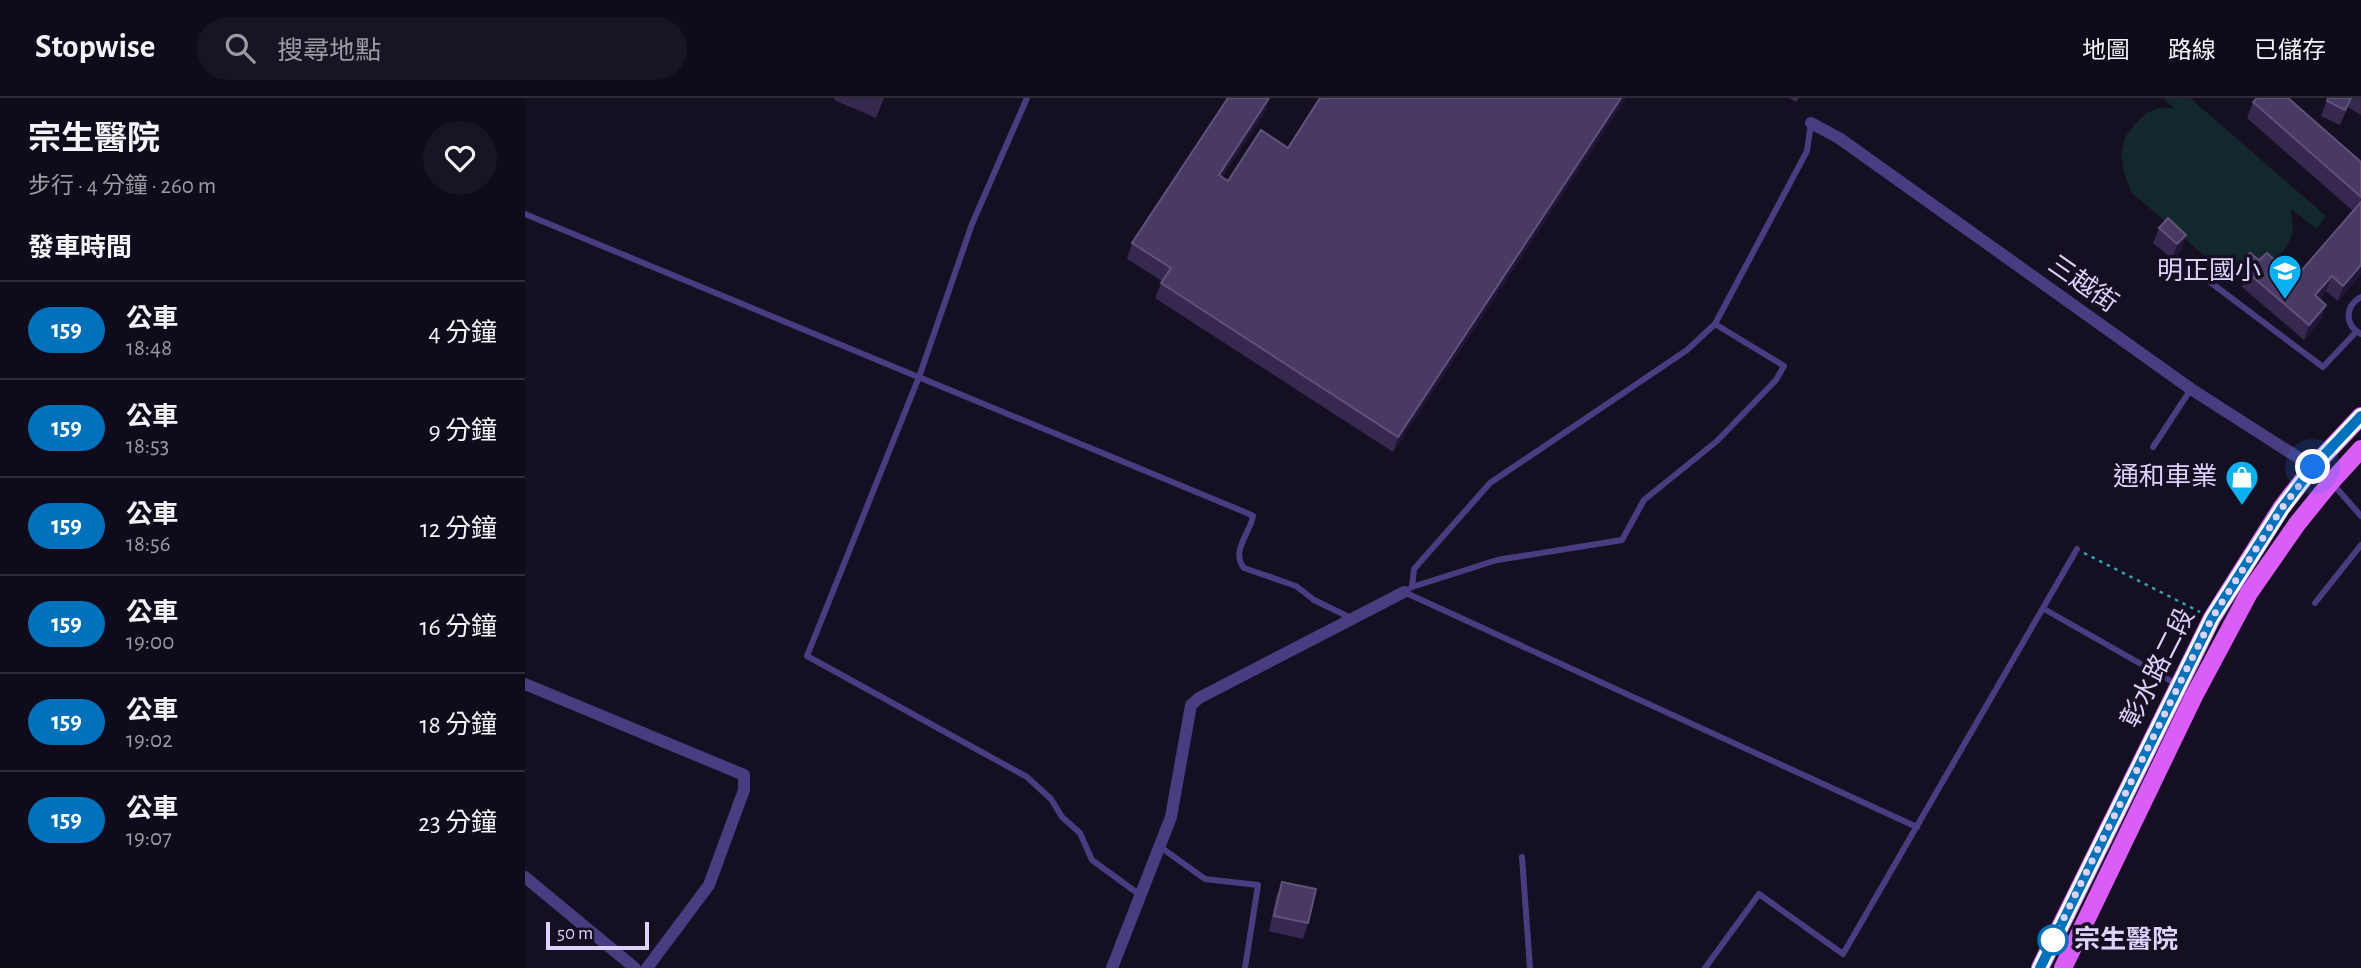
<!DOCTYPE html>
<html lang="zh-TW">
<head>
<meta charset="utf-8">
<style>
  body { margin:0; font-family:"Alegreya Sans","Noto Sans TC",sans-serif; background:#191423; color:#f1f3f6; height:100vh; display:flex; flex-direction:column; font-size:26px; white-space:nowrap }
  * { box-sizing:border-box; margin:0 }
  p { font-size:23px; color:#9c9ba2 }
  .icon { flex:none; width:38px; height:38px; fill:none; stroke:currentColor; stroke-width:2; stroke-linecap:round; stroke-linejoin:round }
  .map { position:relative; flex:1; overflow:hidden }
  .sheet { display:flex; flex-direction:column; background:#100b1a; width:525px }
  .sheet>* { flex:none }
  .badge { padding:0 14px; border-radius:23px; font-size:24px; line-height:46px }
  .scale { position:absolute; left:21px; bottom:18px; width:103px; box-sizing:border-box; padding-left:7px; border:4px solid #ded2fd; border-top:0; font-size:19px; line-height:24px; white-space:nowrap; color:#ded2fd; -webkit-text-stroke:5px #150f22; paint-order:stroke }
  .you { position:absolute; width:35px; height:35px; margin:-18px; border:5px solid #fff; border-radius:50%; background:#1a73e8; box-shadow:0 0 0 10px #1a73e833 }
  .map>.badge { position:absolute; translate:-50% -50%; box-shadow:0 0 0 4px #fff }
  h2 { padding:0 28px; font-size:26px; line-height:63px }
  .round { display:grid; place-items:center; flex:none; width:74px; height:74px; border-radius:37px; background:#191423 }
  .headline { display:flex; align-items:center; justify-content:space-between; height:119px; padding:0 28px }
  h1 { font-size:33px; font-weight:700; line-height:52px }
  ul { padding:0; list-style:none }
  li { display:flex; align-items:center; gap:21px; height:98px; padding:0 28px; border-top:2px solid #302b39 }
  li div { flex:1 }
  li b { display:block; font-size:26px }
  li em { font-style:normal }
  li .badge { min-width:77px; font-weight:700; text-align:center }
  header { display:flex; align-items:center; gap:42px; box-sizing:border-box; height:98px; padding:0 35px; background:#100b1a; border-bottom:2px solid #302b39 }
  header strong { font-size:33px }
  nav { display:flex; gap:38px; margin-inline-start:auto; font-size:24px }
  .search { width:490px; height:63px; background:#191423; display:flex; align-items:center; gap:18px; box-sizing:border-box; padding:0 24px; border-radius:38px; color:#9c9ba2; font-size:26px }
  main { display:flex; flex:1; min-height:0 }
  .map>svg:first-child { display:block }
  .green { fill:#12282c }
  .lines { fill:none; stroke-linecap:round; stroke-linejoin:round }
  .path { stroke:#33a2b0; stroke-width:2.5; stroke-dasharray:3.5 5; stroke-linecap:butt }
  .lane { stroke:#4a3c80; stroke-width:6 }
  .street { stroke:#4a3c80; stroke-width:12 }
  .primary { stroke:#da5df9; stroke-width:18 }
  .wall { fill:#372850 }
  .shaded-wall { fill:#221636 }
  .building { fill:#493a63; stroke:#60527b; stroke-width:2 }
  .line-casing { stroke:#fff; stroke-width:16 }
  .line { stroke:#0072bc; stroke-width:10 }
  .walk { stroke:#ded2fd; stroke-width:7; stroke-dasharray:0 12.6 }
  .stop-dot { fill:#fff; stroke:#0072bc; stroke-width:3.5 }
  .labels { text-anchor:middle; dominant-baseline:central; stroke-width:7; stroke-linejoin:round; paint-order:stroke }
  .poi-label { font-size:26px; fill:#ded2fd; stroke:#150f22; text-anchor:end }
  .street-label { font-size:26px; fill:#ded2fd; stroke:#150f22 }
  .stop-label { font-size:26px; font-weight:bold; fill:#ded2fd; stroke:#150f22; text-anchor:start }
</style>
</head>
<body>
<header>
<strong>Stopwise</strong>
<div class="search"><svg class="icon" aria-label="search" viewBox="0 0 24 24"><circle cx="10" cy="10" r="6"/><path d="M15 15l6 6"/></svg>搜尋地點</div>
<nav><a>地圖</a><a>路線</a><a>已儲存</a></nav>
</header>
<main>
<section class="sheet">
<div class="headline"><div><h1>宗生醫院</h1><p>步行 · 4 分鐘 · 260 m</p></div><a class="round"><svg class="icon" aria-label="heart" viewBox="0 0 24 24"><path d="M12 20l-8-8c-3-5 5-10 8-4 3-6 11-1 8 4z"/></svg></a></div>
<h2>發車時間</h2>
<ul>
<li><span class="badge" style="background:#0072bc;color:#fff">159</span><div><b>公車</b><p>18:48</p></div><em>4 分鐘</em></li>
<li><span class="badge" style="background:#0072bc;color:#fff">159</span><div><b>公車</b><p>18:53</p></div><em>9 分鐘</em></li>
<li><span class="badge" style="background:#0072bc;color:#fff">159</span><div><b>公車</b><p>18:56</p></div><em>12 分鐘</em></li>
<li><span class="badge" style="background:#0072bc;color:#fff">159</span><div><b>公車</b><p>19:00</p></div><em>16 分鐘</em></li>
<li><span class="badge" style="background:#0072bc;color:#fff">159</span><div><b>公車</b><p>19:02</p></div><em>18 分鐘</em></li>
<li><span class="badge" style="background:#0072bc;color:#fff">159</span><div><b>公車</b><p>19:07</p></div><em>23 分鐘</em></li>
</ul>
</section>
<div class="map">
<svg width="1836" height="870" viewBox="0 0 1836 870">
  <rect width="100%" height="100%" fill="#150f22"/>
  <path class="green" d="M1638,0H1665L1801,118L1792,131L1766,111C1767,120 1769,131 1766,139C1755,171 1718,173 1690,167L1606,94L1599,74L1596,56L1600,39L1611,25L1622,15L1633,10H1649Z"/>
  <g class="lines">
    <path class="path" d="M1559,455L1675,514"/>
    <g class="lane">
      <path d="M502,0L447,126L394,279L282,558L502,679L526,701L537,719L555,735L567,762L615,797"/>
      <path d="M1286,25L1282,53L1190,226L1162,252L965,385L889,471L887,489L879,494L1392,729"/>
      <path d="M0,116L722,415L728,418C726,434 705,453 719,470L771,488L789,502L826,520"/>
      <path d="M1685,184L1798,269L1831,234"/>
      <path d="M1836,199C1820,208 1819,227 1836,236"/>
      <path d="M1628,349L1666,291"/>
      <path d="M1807,385L1836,418"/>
      <path d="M887,489L972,462L1097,442L1119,402L1192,343L1251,282L1259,268L1190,226"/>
      <path d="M1790,505L1836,447"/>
      <path d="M1519,511L1653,587"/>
      <path d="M634,748L680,781L733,787L720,870"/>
      <path d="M997,759L1005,870"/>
      <path d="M1180,870L1234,796L1318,856L1552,451"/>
    </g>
    <g class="street">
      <path d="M1286,25L1314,40L1666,291L1788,369L1806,384"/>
      <path d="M0,586L219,677V692L184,787L122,870"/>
      <path d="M0,779L110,870"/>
      <path d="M587,870L646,719L666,607L674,600L879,494"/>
    </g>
    <g class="primary">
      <path d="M1515,870L1687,520L1757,409L1788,369L1836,318"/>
      <path d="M1538,870L1669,598L1724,495L1772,426L1806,384L1836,351"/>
    </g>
  </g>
  <g class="wall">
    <path d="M309,0H359L351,20L309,2Z"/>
    <path d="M1101,0L868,354L630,200L637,183L602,161L607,145L740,14L697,79L703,83L763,50Z"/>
    <path d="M1264,0H1274L1271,4Z"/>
    <path d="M1803,0H1836V17L1823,9L1815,27L1796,18Z"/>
    <path d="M1728,4L1836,64V176L1813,203L1801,193L1795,201L1801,207L1796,222L1779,242L1717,189L1719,184L1713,179L1718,164L1734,162L1770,180L1828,113L1722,20Z"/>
    <path d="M1634,130L1661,137L1656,152L1647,161L1628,145Z"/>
    <path d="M757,784L783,825L778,841L744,833L751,799Z"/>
  </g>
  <g class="shaded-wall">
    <path d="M745,0L740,14L688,92L694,77Z"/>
    <path d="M1096,0H1101L868,354L873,339Z"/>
    <path d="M1661,137L1656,152L1647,161L1652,146Z"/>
    <path d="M1836,167V176L1813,203L1818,188Z"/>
    <path d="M1807,178L1801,193L1785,212L1790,197Z"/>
    <path d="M1801,207L1796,222L1779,242L1784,227Z"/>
  </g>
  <g class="building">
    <path d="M703,0H744L694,77L703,83L736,32L763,50L795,0H1096L873,339L636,185L646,170L607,145Z"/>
    <path d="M1732,0H1763L1836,64V99L1728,4Z"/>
    <path d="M1803,0H1826L1820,12L1802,3Z"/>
    <path d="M1836,104V167L1818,188L1807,178L1790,197L1801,207L1784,227L1722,174L1725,170L1718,164L1725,155L1734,162L1742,155L1770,180Z"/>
    <path d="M1643,120L1661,137L1652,146L1634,130Z"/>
    <path d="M757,784L791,791L783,825L749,818Z"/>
  </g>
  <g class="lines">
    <defs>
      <path id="line" d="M1515,870L1687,520L1757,410L1788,369L1836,318"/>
    </defs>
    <use href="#line" class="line-casing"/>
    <use href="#line" class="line"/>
    <path class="walk" d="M1528,842L1687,520L1757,410L1788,369"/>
  </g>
  <defs>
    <symbol id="school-pin" viewBox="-11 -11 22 30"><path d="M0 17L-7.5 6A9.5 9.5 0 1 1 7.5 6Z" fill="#09b2f2" stroke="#150f22"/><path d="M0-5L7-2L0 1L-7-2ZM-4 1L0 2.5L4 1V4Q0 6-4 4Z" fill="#fff"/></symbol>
    <symbol id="shop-pin" viewBox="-11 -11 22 30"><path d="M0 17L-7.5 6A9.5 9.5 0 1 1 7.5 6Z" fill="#09b2f2" stroke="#150f22"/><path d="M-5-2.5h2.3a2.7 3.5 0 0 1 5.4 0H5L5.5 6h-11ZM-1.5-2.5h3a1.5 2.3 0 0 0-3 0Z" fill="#fff"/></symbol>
  </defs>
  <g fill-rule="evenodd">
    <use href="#school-pin" x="1741" y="154" width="38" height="52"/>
    <use href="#shop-pin" x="1698" y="360" width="38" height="52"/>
  </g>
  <circle class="stop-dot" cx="1528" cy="842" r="14"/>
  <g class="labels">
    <g class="poi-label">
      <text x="1736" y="173">明正國小</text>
      <text x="1692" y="379">通和車業</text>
    </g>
    <g class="street-label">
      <text transform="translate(1558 186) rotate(35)">三越街</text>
      <text transform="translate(1633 570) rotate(-63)">彰水路二段</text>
    </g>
    <g class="stop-label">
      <text x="1549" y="842">宗生醫院</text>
    </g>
  </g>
</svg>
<div class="scale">50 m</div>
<div class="you" style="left:1788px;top:369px"></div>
</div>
</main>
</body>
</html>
